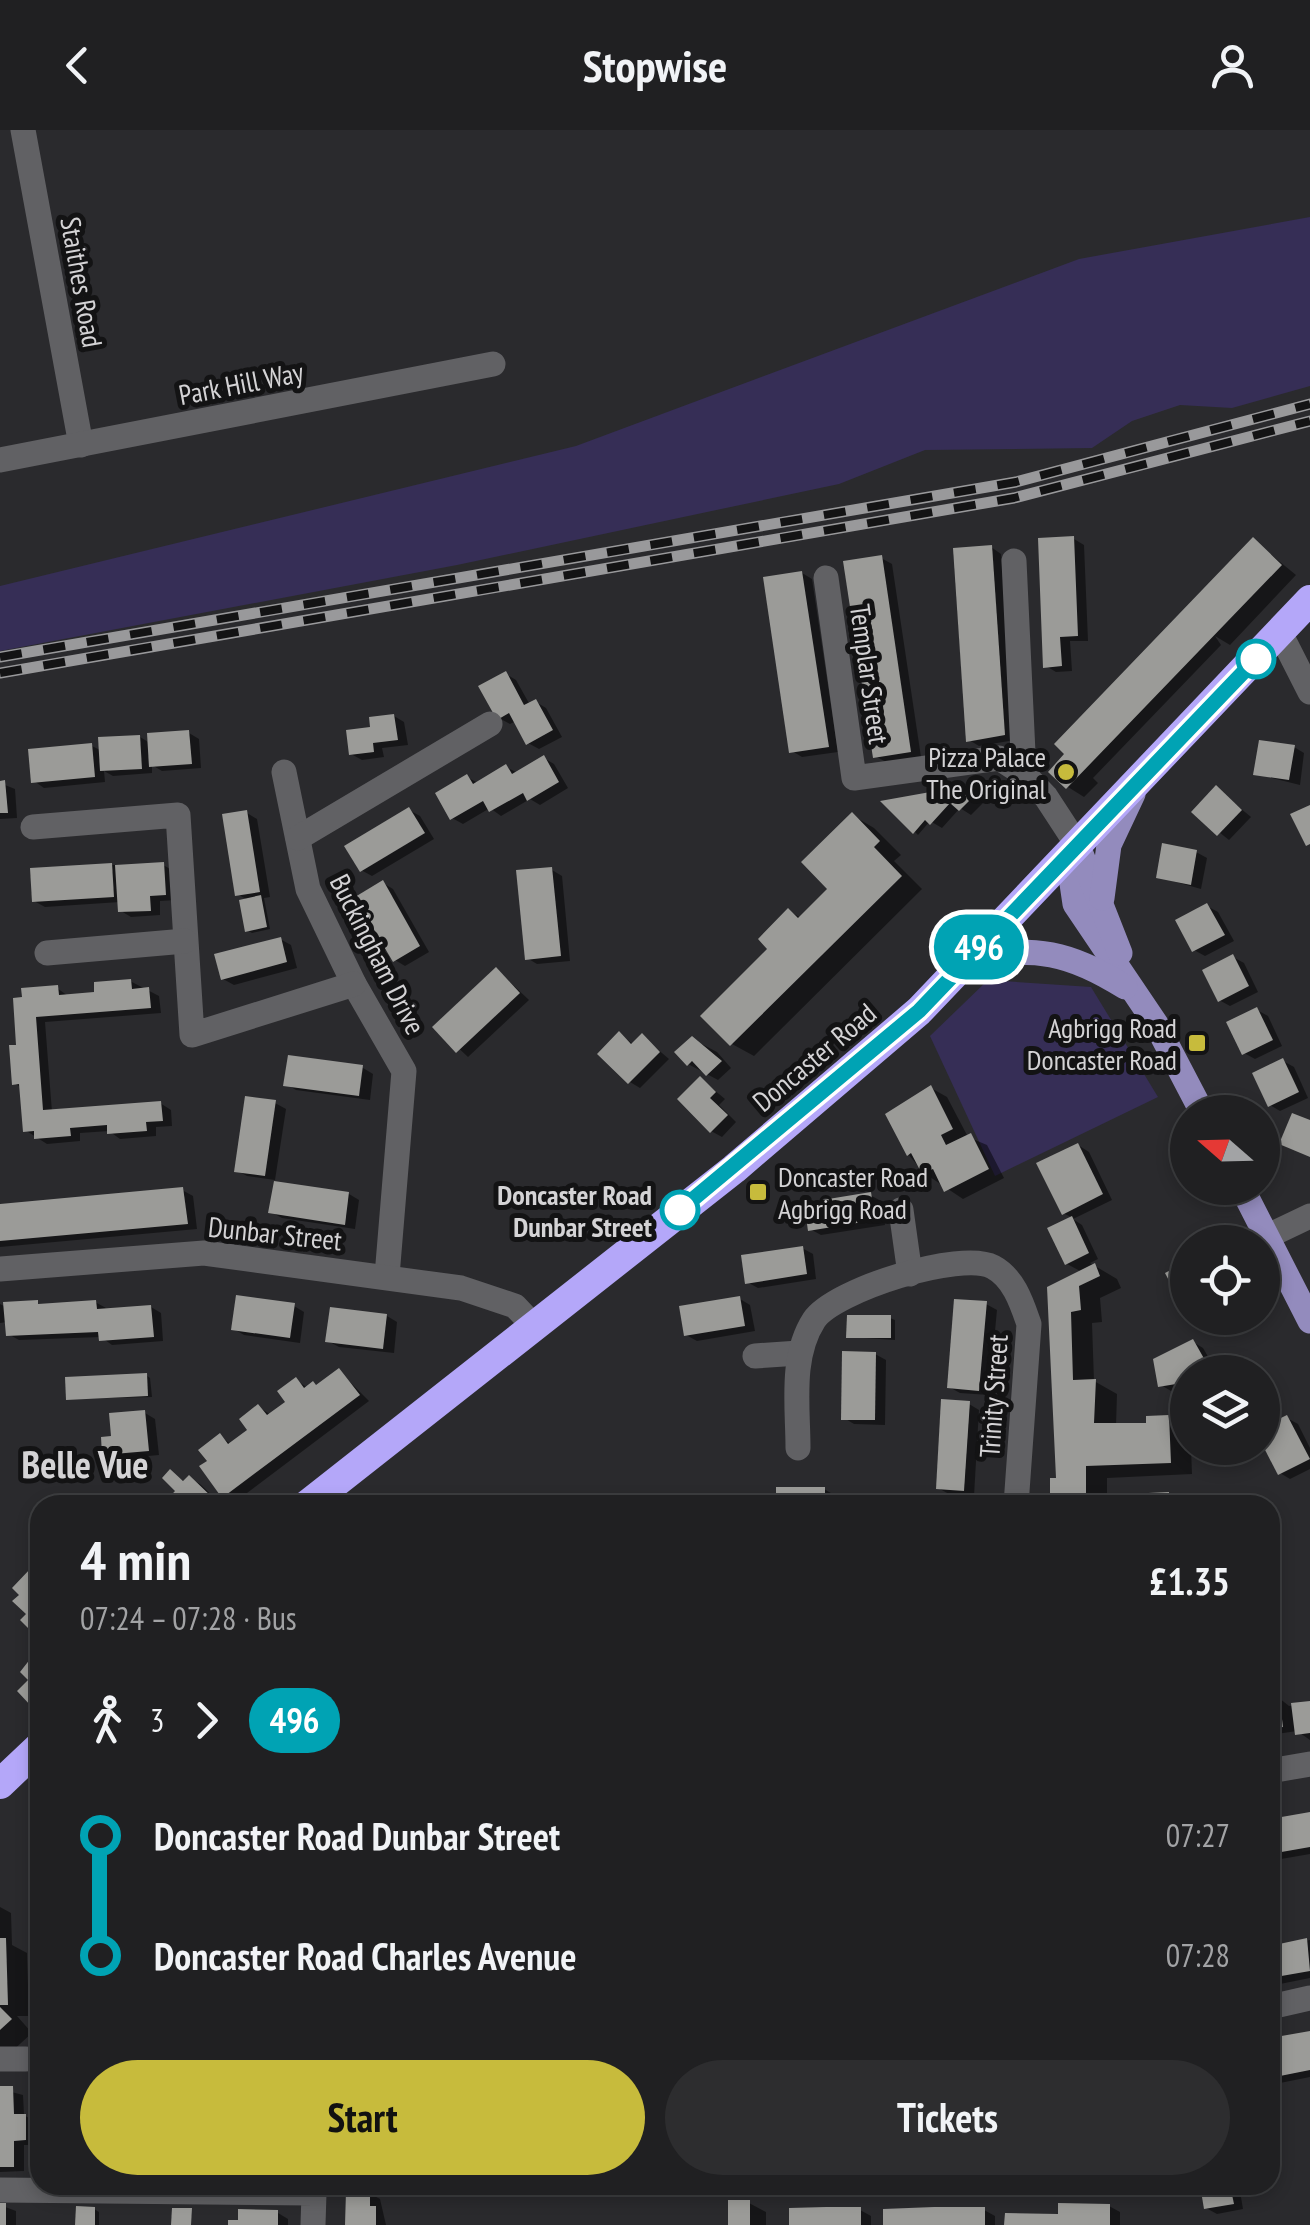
<!DOCTYPE html>
<html lang="en">
<head>
<meta charset="utf-8">
<style>
  body { margin:0; font-family:"PT Sans Narrow",sans-serif; background:#2d2d2f; color:#f1f3f6; height:100vh; display:flex; flex-direction:column; font-size:38px; white-space:nowrap }
  * { box-sizing:border-box; margin:0 }
  p { font-size:32px; color:#a2a3a5 }
  .icon { flex:none; width:55px; height:55px; fill:none; stroke:currentColor; stroke-width:2; stroke-linecap:round; stroke-linejoin:round }
  .map { position:relative; flex:1; overflow:hidden }
  .panel { position:absolute; left:30px; top:1365px; width:1250px; height:700px; display:flex; flex-direction:column; background:#202022; border-radius:30px; box-shadow:0 5px 15px #0003,0 0 0 2px #3d3e40 }
  .panel>* { flex:none }
  .badge { padding:0 20px; border-radius:32px; font-size:35px; line-height:65px }
  .needle { width:65px; rotate:290deg }
  .fabs { position:absolute; left:1170px; top:965px; display:grid; gap:20px }
  .fabs a { display:grid; place-items:center; width:110px; height:110px; border-radius:50%; background:#202022; box-shadow:0 5px 15px #0003,0 0 0 2px #3d3e40; font-size:50px }
  .map>.badge { position:absolute; translate:-50% -50%; box-shadow:0 0 0 5px #fff }
  .legs { display:flex; align-items:center; gap:15px; height:110px; padding:0 50px; font-size:32px }
  .legs p { margin-inline-start:auto }
  .summary { display:flex; align-items:center; justify-content:space-between; height:170px; padding:0 50px }
  h1 { font-size:55px; font-weight:600; line-height:75px }
  .primary-button { display:flex; gap:20px; margin-top:auto; padding:20px 50px }
  .primary-button a { flex:1; height:115px; border-radius:60px; background:#c7bb3c; color:#111; font-size:40px; font-weight:600; line-height:115px; text-align:center }
  .primary-button a+a { background:#2d2d2f; color:#f1f3f6 }
  ul { padding:0 50px; list-style:none }
  li { display:flex; align-items:center; gap:35px; height:120px; font-size:38px }
  li i { display:grid; place-items:center; width:15px; height:100%; margin:0 12px; background:currentColor }
  li i::after { content:''; width:25px; height:25px; margin:-12px; border:8px solid; border-radius:50%; background:#202022 }
  li p { margin-inline-start:auto }
  li:first-child i { background:linear-gradient(#0000 50%,currentColor 0) }
  li:last-child i { background:linear-gradient(currentColor 50%,#0000 0) }
  header { display:flex; justify-content:space-between; align-items:center; height:130px; padding:0 50px; background:#202022; font-size:45px; font-weight:600 }
  .map>svg:first-child { display:block }
  .green { fill:#362e56 }
  .shadow { fill:#0007 }
  .building { fill:#9b9b98 }
  .lines { fill:none; stroke-linecap:round; stroke-linejoin:round }
  .minor { stroke:#616164; stroke-width:25 }
  .major { stroke:#938bbd; stroke-width:25 }
  .highway { stroke:#b4a7f9; stroke-width:30 }
  .rail-casing { stroke:#99999b; stroke-width:11 }
  .rail { stroke:#131314; stroke-width:8; stroke-dasharray:22; stroke-linecap:butt }
  .line-1-casing { stroke:#fff; stroke-width:22 }
  .line-1 { stroke:#00a3b4; stroke-width:15 }
  .stop-1-dot { fill:#fff; stroke:#00a3b4; stroke-width:5 }
  .poi-dot { fill:#c7bb3c; stroke:#131314; stroke-width:4 }
  .labels { text-anchor:middle; dominant-baseline:central; stroke-width:10; stroke-linejoin:round; paint-order:stroke }
  .street-label { font-size:28px; fill:#d4d3d5; stroke:#131314 }
  .poi-label { font-size:28px; fill:#d4d3d5; stroke:#131314; text-anchor:end }
  .stop-label { font-size:28px; font-weight:bold; fill:#d4d3d5; stroke:#131314; text-anchor:end }
  .district-label { font-size:38px; font-weight:bold; fill:#d4d3d5; stroke:#131314 }
</style>
</head>
<body>
<header><svg class="icon" aria-label="back" viewBox="0 0 24 24"><path d="M15 5l-7 7 7 7"/></svg>Stopwise<svg class="icon" aria-label="person" viewBox="0 0 24 24"><circle cx="12" cy="8" r="4"/><path d="M4 21q1-7 8-7t8 7"/></svg></header>
<div class="map">
<svg width="1310" height="2095" viewBox="0 0 1310 2095">
  <rect width="100%" height="100%" fill="#2a2a2d"/>
  <g class="green">
    <path d="M1310,87V256L1232,278L1180,275L1132,291L1092,318L925,320L839,354L457,435L0,521V456L576,316L1079,129Z"/>
    <path d="M988,850L1091,857L1158,967L995,1046L930,906Z"/>
  </g>
  <g class="shadow">
    <path d="M1074,409L1084,415L1088,511H1070L1072,541L1056,542L1046,536Z"/>
    <path d="M1253,410L1296,445L1230,515L1215,506L1221,515L1093,648L1098,653L1084,667L1068,657L1051,642Z"/>
    <path d="M991,417L1001,424L1015,610L979,616L969,610Z"/>
    <path d="M881,428L892,434L921,627L886,632L875,626Z"/>
    <path d="M802,443L812,449L838,622L802,627L792,621Z"/>
    <path d="M506,544L516,550L530,575L536,572L546,578L562,607L539,619L528,613L516,591L510,594L499,588Z"/>
    <path d="M394,586L404,592L408,615L382,618L384,627L362,630L351,624L373,599Z"/>
    <path d="M189,603L199,609L201,638L162,641L152,635V643L113,646L104,641L105,652L44,658L34,651L92,616L102,621L140,607L150,613Z"/>
    <path d="M1294,617L1304,623L1300,655L1256,644Z"/>
    <path d="M544,628L554,634L568,658L540,675L530,669L501,686L490,678L463,694L452,688L467,647L478,653L506,637L518,643Z"/>
    <path d="M0,653L15,659L17,688L0,689Z"/>
    <path d="M974,657L990,666L971,685L960,678L942,698L930,691L918,705L885,672Z"/>
    <path d="M1216,658L1251,687L1229,710L1194,682Z"/>
    <path d="M409,680L420,686L434,709L372,746L361,740Z"/>
    <path d="M247,683L257,689L270,767L264,768L270,799L252,803L247,800L248,770L237,764Z"/>
    <path d="M852,685L874,698L901,725L894,731L922,759L754,926L732,914L789,781L801,788L831,759Z"/>
    <path d="M1196,722L1207,728L1201,759L1158,747Z"/>
    <path d="M111,735H163L174,741L176,770L160,771V785L131,787L121,781L120,772L45,777L34,771Z"/>
    <path d="M552,740L562,746L570,831L537,834L527,828Z"/>
    <path d="M383,753L393,759L429,822L405,836L395,830Z"/>
    <path d="M1207,776L1218,782L1234,811L1205,826L1194,820Z"/>
    <path d="M280,809L291,815L297,838L234,855L223,849Z"/>
    <path d="M1233,827L1244,833L1258,862L1230,876L1219,870Z"/>
    <path d="M497,840L529,870L468,927L436,897Z"/>
    <path d="M130,851L159,866L161,883L45,892L52,982L160,973L171,980L172,996L156,997V1006L120,1009L109,1001L80,1003V1011L47,1014L25,1000L22,958L14,953L19,917L16,870L57,858L68,866L97,864Z"/>
    <path d="M1257,880L1268,886L1282,916L1255,929L1244,923Z"/>
    <path d="M620,904L634,915L642,906L669,929L640,958L630,952Z"/>
    <path d="M692,909L717,922L731,938L718,950L688,934Z"/>
    <path d="M1283,931L1294,937L1308,968L1280,981L1270,975Z"/>
    <path d="M363,938L373,944L370,970L296,960L286,954Z"/>
    <path d="M701,949L725,969L719,975L736,992L722,1007L711,1001Z"/>
    <path d="M931,958L947,967L968,1007L987,1015L1004,1048L963,1069L924,1043L908,1024Z"/>
    <path d="M275,973L286,979L275,1050L247,1046L236,1040Z"/>
    <path d="M1078,1015L1089,1022L1112,1070L1073,1089L1082,1095L1098,1129L1090,1133L1117,1149L1121,1158L1100,1168L1102,1192L1092,1193L1094,1251L1117,1264L1116,1296H1149L1169,1288L1188,1299V1318H1191L1192,1344L1107,1348V1368L1168,1364L1186,1375H1051L1058,1350L1050,1159L1082,1142L1067,1134L1073,1088L1063,1083Z"/>
    <path d="M182,1060L193,1066L197,1099L0,1117V1076Z"/>
    <path d="M349,1064L359,1070L355,1099L282,1088L271,1082Z"/>
    <path d="M870,1065L881,1071L885,1095L821,1105L810,1099Z"/>
    <path d="M802,1118L813,1124L816,1149L758,1158L747,1152Z"/>
    <path d="M740,1169L750,1175L755,1201L697,1211L686,1205Z"/>
    <path d="M95,1172L106,1178L151,1177L161,1183L163,1211L112,1215L101,1207L19,1210L8,1204L7,1192L0,1193V1174L6,1177Z"/>
    <path d="M986,1174L997,1180L989,1265L960,1263L949,1257Z"/>
    <path d="M294,1176L304,1182L300,1213L244,1205L234,1199Z"/>
    <path d="M387,1186L397,1192L394,1223L339,1217L328,1211Z"/>
    <path d="M890,1188L895,1190V1210L849,1207Z"/>
    <path d="M1193,1212L1203,1218L1217,1242H1188V1258L1171,1261L1161,1255Z"/>
    <path d="M875,1224L886,1230L885,1295L854,1294L844,1288Z"/>
    <path d="M339,1241L369,1271L235,1372L224,1366L210,1331L220,1306L232,1315L251,1301L259,1277L271,1285L288,1272L296,1250L308,1258L318,1257Z"/>
    <path d="M146,1245L150,1248L152,1267L68,1269Z"/>
    <path d="M969,1274L979,1280L974,1366L949,1364L938,1358Z"/>
    <path d="M145,1283L155,1289L159,1325L115,1329L104,1323L114,1309Z"/>
    <path d="M1287,1288L1298,1294L1310,1318V1339L1290,1349L1280,1343Z"/>
    <path d="M171,1342L185,1352L189,1348L200,1354L222,1375H166L179,1361Z"/>
    <path d="M824,1359L841,1369V1375H779Z"/>
    <path d="M38,1522L40,1523V1578L33,1575L32,1550V1527Z"/>
    <path d="M1279,1568L1289,1576L1310,1573V1610L1297,1601L1270,1605V1570Z"/>
    <path d="M1310,1685V1724L1281,1729L1270,1723V1691Z"/>
    <path d="M0,1777L11,1783L12,1815L27,1823L29,1886H17L32,1903L9,1924L0,1919Z"/>
    <path d="M1310,1810V1848L1270,1856V1818Z"/>
    <path d="M1310,1903V1947L1270,1955V1911Z"/>
    <path d="M0,1959L23,1965L24,1985L35,1992L36,2015H24V2041L0,2042Z"/>
    <path d="M1202,2055H1239L1243,2079L1217,2084L1206,2078Z"/>
    <path d="M369,2063L380,2069L386,2095H348Z"/>
    <path d="M749,2073L766,2082V2095H730Z"/>
    <path d="M0,2075L16,2081V2095H0Z"/>
    <path d="M1109,2076L1120,2082V2095H1007Z"/>
    <path d="M94,2079L99,2082V2095H78Z"/>
    <path d="M860,2080L871,2086V2095H792Z"/>
    <path d="M984,2080L995,2086V2095H885Z"/>
    <path d="M278,2083L288,2089V2095H231Z"/>
  </g>
  <g class="building">
    <path d="M1074,406L1078,506L1060,507L1062,536L1043,538L1038,408Z"/>
    <path d="M1253,407L1282,435L1066,659L1048,642L1064,624L1054,614Z"/>
    <path d="M992,415L1005,605L966,612L953,418Z"/>
    <path d="M882,425L911,622L873,628L843,431Z"/>
    <path d="M802,441L829,617L789,623L763,447Z"/>
    <path d="M506,541L524,575L536,569L553,600L526,615L509,583L497,590L478,556Z"/>
    <path d="M394,584L398,610L373,613L374,622L349,625L346,600L370,597L369,587Z"/>
    <path d="M189,600L192,634L149,637L147,603Z"/>
    <path d="M140,605L142,639L100,641L98,607Z"/>
    <path d="M1259,610L1295,615L1289,650L1253,645Z"/>
    <path d="M92,613L95,647L31,653L28,619Z"/>
    <path d="M544,625L559,652L527,671L523,663L489,682L483,671L450,690L435,663L467,644L473,654L506,634L512,644Z"/>
    <path d="M5,650L8,683H0V651Z"/>
    <path d="M975,654L981,659L959,681L950,673L930,695L925,690L913,704L880,671Z"/>
    <path d="M1216,655L1242,680L1217,706L1191,682Z"/>
    <path d="M1310,675V714L1306,716L1290,684Z"/>
    <path d="M409,677L425,703L360,742L344,716Z"/>
    <path d="M247,680L260,762L235,766L222,684Z"/>
    <path d="M852,682L880,711L874,717L902,746L730,916L700,886L767,819L758,809L788,778L798,788L827,759L801,732Z"/>
    <path d="M1162,713L1197,720L1191,755L1156,748Z"/>
    <path d="M164,732L166,765L150,766L151,781L118,782L115,735Z"/>
    <path d="M112,733L114,767L32,772L30,738Z"/>
    <path d="M552,737L561,826L525,830L516,740Z"/>
    <path d="M383,750L420,816L393,832L355,767Z"/>
    <path d="M261,765L267,797L245,802L239,770Z"/>
    <path d="M1207,773L1225,805L1192,822L1175,790Z"/>
    <path d="M281,807L287,832L221,850L214,824Z"/>
    <path d="M1233,824L1249,856L1218,872L1202,840Z"/>
    <path d="M496,837L520,863L456,923L432,897Z"/>
    <path d="M131,849L132,859L149,857L151,878L36,887L43,980L161,971L163,991L146,992L147,1001L107,1004V995L70,998L71,1006L34,1009V1001L23,1002L19,954L12,955L9,915H16L13,868L22,867L21,858L58,855L59,865L94,862V852Z"/>
    <path d="M1257,877L1273,910L1242,925L1226,892Z"/>
    <path d="M619,901L631,914L642,903L660,922L628,954L597,924Z"/>
    <path d="M692,906L722,931L706,946L692,931L687,936L674,922Z"/>
    <path d="M288,925L363,935L359,966L283,956Z"/>
    <path d="M1283,928L1299,962L1268,977L1252,943Z"/>
    <path d="M700,946L716,962L710,968L728,985L710,1003L677,969Z"/>
    <path d="M931,955L953,999L941,1005L946,1015L971,1003L989,1039L944,1062L933,1039L922,1044L911,1023L907,1026L885,984Z"/>
    <path d="M245,966L276,970L265,1046L234,1042Z"/>
    <path d="M1292,983L1310,990V1027L1279,1014Z"/>
    <path d="M1078,1013L1103,1064L1062,1085L1036,1033Z"/>
    <path d="M274,1051L349,1062L345,1095L268,1083Z"/>
    <path d="M183,1057L188,1094L0,1111V1074Z"/>
    <path d="M871,1062L875,1090L808,1101L804,1073Z"/>
    <path d="M1072,1086L1089,1123L1065,1135L1047,1098Z"/>
    <path d="M803,1116L807,1144L745,1154L741,1125Z"/>
    <path d="M1188,1131V1187L1165,1143Z"/>
    <path d="M1095,1133L1100,1146L1079,1156L1081,1180L1071,1182L1073,1250L1096,1249L1094,1293H1146V1286L1169,1285L1171,1333L1086,1336V1366L1169,1362V1375H1050V1348H1056L1047,1157Z"/>
    <path d="M236,1165L295,1173L290,1208L231,1200Z"/>
    <path d="M740,1166L745,1196L684,1206L679,1176Z"/>
    <path d="M954,1169L987,1171L979,1261L947,1258Z"/>
    <path d="M38,1170V1174L96,1170L97,1179L151,1175L154,1207L99,1211L98,1202L6,1206L3,1172Z"/>
    <path d="M330,1177L387,1184L383,1219L325,1212Z"/>
    <path d="M847,1185H891V1208H846Z"/>
    <path d="M1193,1209L1211,1241L1188,1242V1252L1158,1257L1153,1229Z"/>
    <path d="M842,1221L876,1222L875,1290H841Z"/>
    <path d="M339,1238L360,1265L222,1368L199,1336L207,1331L198,1320L220,1303L228,1314L247,1300L239,1289L258,1274L267,1285L285,1272L277,1261L296,1247L304,1258L313,1251L316,1255Z"/>
    <path d="M147,1243L148,1266L66,1270L65,1247Z"/>
    <path d="M941,1269L970,1271L964,1361L936,1359Z"/>
    <path d="M145,1280L149,1321L102,1325L101,1307L111,1306L109,1283Z"/>
    <path d="M1287,1285L1310,1329L1278,1345L1262,1314V1297Z"/>
    <path d="M170,1339L183,1351L189,1345L215,1370L210,1375H162L175,1361L162,1348Z"/>
    <rect x="776" y="1357" width="49" height="18"/>
    <path d="M938,1370L970,1372V1375H938Z"/>
    <path d="M31,1438L40,1447V1510L20,1490L26,1484L12,1471L19,1465L12,1458Z"/>
    <path d="M38,1519L40,1569L32,1577L17,1561L28,1550L20,1542Z"/>
    <path d="M1279,1566L1283,1597L1270,1599V1567Z"/>
    <path d="M1310,1571V1603L1295,1605L1291,1573Z"/>
    <path d="M1310,1682V1717L1270,1724V1689Z"/>
    <path d="M0,1808H6L8,1875H0Z"/>
    <path d="M1307,1808L1310,1841L1270,1848V1816Z"/>
    <path d="M0,1877L12,1889L0,1900Z"/>
    <path d="M1310,1901V1940L1270,1948V1908Z"/>
    <path d="M0,1956H13L14,1984H26V2010L14,2011V2037H0Z"/>
    <path d="M1200,2055H1230L1234,2074L1204,2079Z"/>
    <path d="M346,2061H370V2076H376V2095H345Z"/>
    <rect x="728" y="2070" width="22" height="25"/>
    <rect x="0" y="2073" width="6" height="22"/>
    <path d="M1058,2073L1110,2074V2095H1004L1005,2083L1058,2084Z"/>
    <path d="M76,2076L95,2077V2095H75Z"/>
    <path d="M826,2077H861V2095H789V2078Z"/>
    <path d="M934,2077H985V2095H883V2079Z"/>
    <path d="M172,2078H192L191,2095H171Z"/>
    <path d="M238,2079L278,2080V2095H228V2090H238Z"/>
  </g>
  <g class="lines">
    <g class="minor">
      <path d="M23,0L81,315"/>
      <path d="M0,330L493,234"/>
      <path d="M1014,431L1024,644L1046,667L1078,716"/>
      <path d="M826,448L854,648L999,628L1024,644"/>
      <path d="M1280,503L1310,562"/>
      <path d="M284,642L308,759L354,854L404,941L387,1146"/>
      <path d="M33,697L178,685L192,905L354,854"/>
      <path d="M298,708L490,594"/>
      <path d="M47,823L185,811"/>
      <path d="M901,1080L910,1144"/>
      <path d="M1268,1106L1310,1086"/>
      <path d="M0,1139L204,1123L461,1158L515,1176L532,1194"/>
      <path d="M755,1226L799,1223"/>
      <path d="M798,1318C798,1277 790,1227 814,1190C834,1160 961,1120 993,1137C1014,1148 1022,1174 1029,1194L1016,1375"/>
      <path d="M1270,1641L1310,1634"/>
      <path d="M1270,1877L1310,1868"/>
      <path d="M0,1929H26"/>
      <path d="M0,2060L314,2063L313,2095"/>
    </g>
    <g class="major">
      <path d="M1078,716L1071,747L1075,774L1156,894L1202,982"/>
      <path d="M1078,716L1120,823"/>
      <path d="M1102,768L1109,715L1133,664"/>
      <path d="M971,825C1037,818 1068,821 1125,857"/>
      <path d="M1242,1058L1310,1191"/>
    </g>
    <g class="highway">
      <path d="M307,1375L734,1039L919,881L1310,470"/>
      <path d="M0,1654L40,1616"/>
    </g>
    <defs>
      <g id="rail">
        <path d="M0,527L1016,352L1310,274"/>
        <path d="M0,543L1014,368L1310,291"/>
      </g>
    </defs>
    <use href="#rail" class="rail-casing"/>
    <use href="#rail" class="rail"/>
  </g>
  <g class="lines">
    <defs>
      <path id="line-1" d="M680,1080L919,881L1256,529"/>
    </defs>
    <use href="#line-1" class="line-1-casing"/>
    <use href="#line-1" class="line-1"/>
  </g>
  <g class="stop-1-dot">
    <circle cx="1256" cy="529" r="18"/>
    <circle cx="680" cy="1080" r="18"/>
  </g>
  <g class="poi-dot">
    <circle cx="1066" cy="642" r="10"/>
    <rect x="1187" y="903" width="20" height="20" rx="5"/>
    <rect x="748" y="1052" width="20" height="20" rx="5"/>
  </g>
  <g class="labels">
    <g class="street-label">
      <text transform="translate(82 152) rotate(80)">Staithes Road</text>
      <text transform="translate(241 253) rotate(-11)">Park Hill Way</text>
      <text transform="translate(870 544) rotate(82)">Templar Street</text>
      <text transform="translate(378 824) rotate(63)">Buckingham Drive</text>
      <text transform="translate(814 927) rotate(-40)">Doncaster Road</text>
      <text transform="translate(275 1103) rotate(6)">Dunbar Street</text>
      <text transform="translate(993 1266) rotate(-86)">Trinity Street</text>
    </g>
    <g class="poi-label">
      <text x="1046" y="626">Pizza Palace<tspan x="1046" dy="32">The Original</tspan></text>
      <text x="1177" y="897">Agbrigg Road<tspan x="1177" dy="32">Doncaster Road</tspan></text>
      <text x="778" y="1046" text-anchor="start">Doncaster Road<tspan x="778" dy="32">Agbrigg Road</tspan></text>
    </g>
    <g class="stop-label">
      <text x="652" y="1064">Doncaster Road<tspan x="652" dy="32">Dunbar Street</tspan></text>
    </g>
    <g class="district-label">
      <text x="85" y="1333">Belle Vue</text>
    </g>
  </g>
</svg>
<div class="fabs">
<a><svg class="needle" viewBox="-14 -14 28 28"><path d="M0-13l5 13h-10z" fill="#e53935"/><path d="M0 13l5-13h-10z" fill="#a2a3a5"/></svg></a>
<a><svg class="icon" aria-label="locate" viewBox="0 0 24 24"><circle cx="12" cy="12" r="6"/><path d="M12 2v4M12 18v4M2 12h4M18 12h4"/></svg></a>
<a><svg class="icon" aria-label="layers" viewBox="0 0 24 24"><path d="M12 4l9 5-9 5-9-5zM3 14l9 5 9-5"/></svg></a>
</div>
<b class="badge" style="left:979px;top:817px;background:#00a3b4;color:#fff">496</b>
<section class="panel">
<div class="summary"><div><h1>4 min</h1><p>07:24 – 07:28 · Bus</p></div><b>£1.35</b></div>
<div class="legs"><svg class="icon" aria-label="walk" viewBox="0 0 24 24"><circle cx="13" cy="4" r="2"/><path d="M13 8l-2 6 4 7M11 14l-3 7M7 12l3-4h3l4 4"/></svg>3<svg class="icon" aria-label="forward" viewBox="0 0 24 24"><path d="M9 5l7 7-7 7"/></svg><b class="badge" style="background:#00a3b4;color:#fff">496</b></div>
<ul>
<li><i style="color:#00a3b4"></i><b>Doncaster Road Dunbar Street</b><p>07:27</p></li>
<li><i style="color:#00a3b4"></i><b>Doncaster Road Charles Avenue</b><p>07:28</p></li>
</ul>
<div class="primary-button"><a>Start</a><a>Tickets</a></div>
</section>
</div>
</body>
</html>
